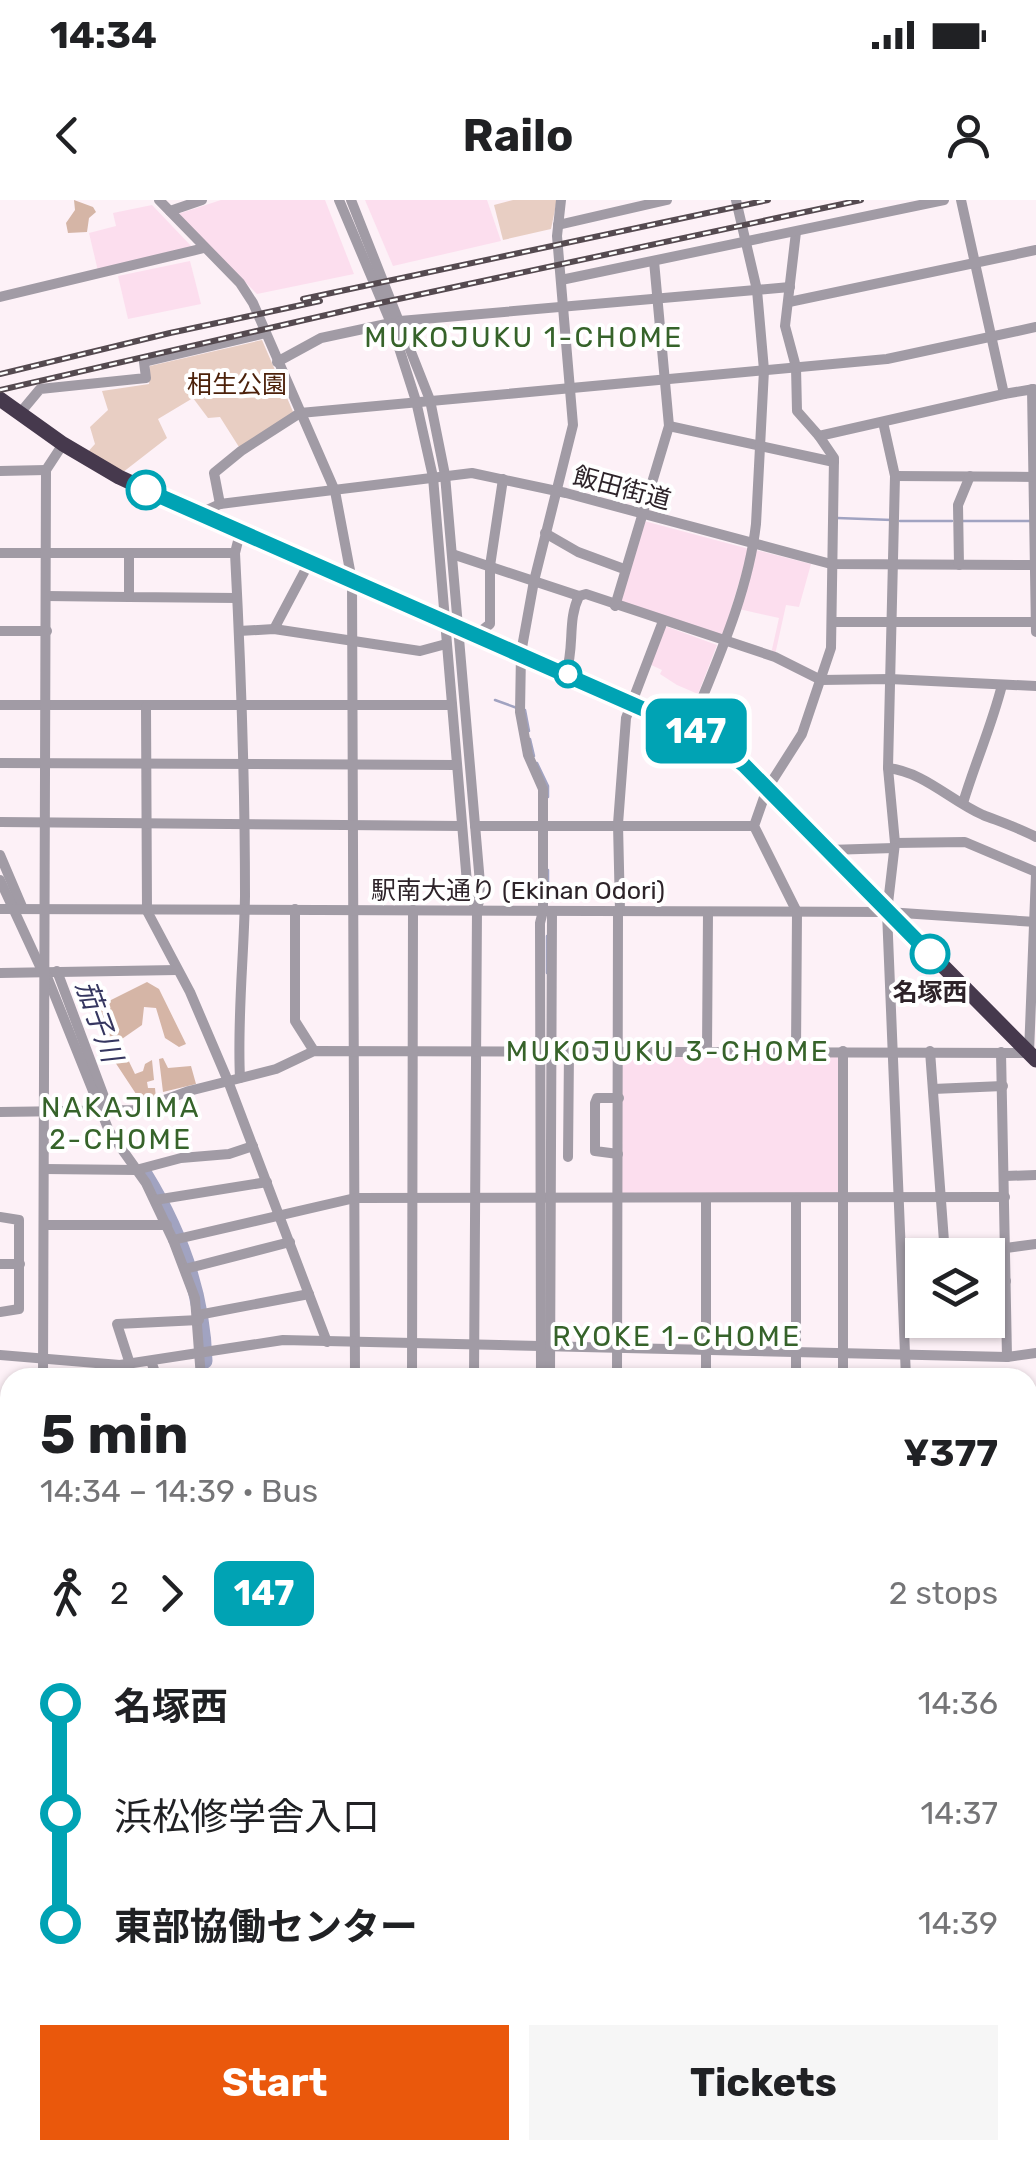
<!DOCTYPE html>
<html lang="en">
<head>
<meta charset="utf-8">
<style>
  body { margin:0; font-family:Rubik,"Noto Sans JP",sans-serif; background:#f6f6f6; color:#202124; height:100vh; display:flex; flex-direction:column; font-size:38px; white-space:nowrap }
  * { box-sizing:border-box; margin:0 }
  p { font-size:32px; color:#757577 }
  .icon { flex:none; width:55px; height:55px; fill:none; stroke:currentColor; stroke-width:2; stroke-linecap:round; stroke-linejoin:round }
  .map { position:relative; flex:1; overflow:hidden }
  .panel { position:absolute; left:0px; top:1168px; width:1038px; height:792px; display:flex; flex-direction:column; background:#fff; border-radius:30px 30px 0 0; box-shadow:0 2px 8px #0004 }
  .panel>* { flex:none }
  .badge { padding:0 20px; border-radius:15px; font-size:35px; line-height:65px }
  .buttons { position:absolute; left:905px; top:1038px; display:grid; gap:20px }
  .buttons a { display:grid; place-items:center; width:100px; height:100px; border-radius:0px; background:#fff; box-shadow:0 2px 8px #0004; font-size:50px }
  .map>.badge { position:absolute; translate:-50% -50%; box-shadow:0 0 0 5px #fff }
  .legs { display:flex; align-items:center; gap:15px; height:110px; padding:0 40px; font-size:32px }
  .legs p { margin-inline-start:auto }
  .headline { display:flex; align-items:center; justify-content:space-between; height:170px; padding:0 40px }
  h1 { font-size:55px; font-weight:700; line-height:75px }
  .action { display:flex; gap:20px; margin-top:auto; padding:20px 40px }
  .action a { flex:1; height:115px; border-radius:0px; background:#ea580c; color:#fff; font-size:40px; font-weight:700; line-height:115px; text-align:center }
  .action a+a { background:#f6f6f6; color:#202124 }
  ul { padding:0 40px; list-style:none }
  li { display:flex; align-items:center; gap:35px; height:110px; font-size:38px }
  li i { display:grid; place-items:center; width:15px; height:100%; margin:0 12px; background:currentColor }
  li i::after { content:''; width:25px; height:25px; margin:-12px; border:8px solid; border-radius:50%; background:#fff }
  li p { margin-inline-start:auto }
  li:first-child i { background:linear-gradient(#0000 50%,currentColor 0) }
  li:last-child i { background:linear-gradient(currentColor 50%,#0000 0) }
  .status { display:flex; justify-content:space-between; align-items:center; height:70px; padding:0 50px; background:#fff; direction:ltr }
  .status svg { height:28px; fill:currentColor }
  header { display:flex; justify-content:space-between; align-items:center; height:130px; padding:0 40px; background:#fff; font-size:45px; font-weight:700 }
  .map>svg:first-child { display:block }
  .built { fill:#fcdeee }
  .green { fill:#e8cec3 }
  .forest { fill:#d5b5a6 }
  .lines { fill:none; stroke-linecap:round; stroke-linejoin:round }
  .stream { stroke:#a1a3c1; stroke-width:2.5 }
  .river { stroke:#a1a3c1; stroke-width:15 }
  .minor { stroke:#a19ba5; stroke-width:10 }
  .highway { stroke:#46394d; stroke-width:15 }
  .rail-casing { stroke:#554a50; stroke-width:6 }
  .rail { stroke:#fff; stroke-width:2.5; stroke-dasharray:8; stroke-linecap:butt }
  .line-1-casing { stroke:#fff; stroke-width:22 }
  .line-1 { stroke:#00a3b4; stroke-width:15 }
  .stop-1-dot { fill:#fff; stroke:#00a3b4; stroke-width:5 }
  .labels { text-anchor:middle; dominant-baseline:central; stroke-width:8; stroke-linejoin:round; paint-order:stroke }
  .park-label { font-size:25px; fill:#4c210a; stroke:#fff }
  .street-label { font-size:25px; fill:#2d2329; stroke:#fff }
  .stop-label { font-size:25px; font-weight:bold; fill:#2d2329; stroke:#fff }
  .neighbourhood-label { font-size:28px; letter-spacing:2.5px; fill:#36632a; stroke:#fff }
  .water-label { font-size:28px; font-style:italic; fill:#353660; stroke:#fff }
</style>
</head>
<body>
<div class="status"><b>14:34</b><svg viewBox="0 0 49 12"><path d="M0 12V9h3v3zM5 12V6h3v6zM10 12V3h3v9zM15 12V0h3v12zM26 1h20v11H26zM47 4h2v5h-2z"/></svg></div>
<header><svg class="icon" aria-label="back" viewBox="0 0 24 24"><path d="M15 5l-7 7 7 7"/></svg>Railo<svg class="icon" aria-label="person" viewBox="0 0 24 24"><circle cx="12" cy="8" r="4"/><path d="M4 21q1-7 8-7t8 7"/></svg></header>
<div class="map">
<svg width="1036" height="1959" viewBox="0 0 1036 1959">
  <rect width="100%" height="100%" fill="#fdf1f7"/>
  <g class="built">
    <path d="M221,0H325L354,74L257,94L178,14Z"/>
    <path d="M365,0H487L501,41L393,66Z"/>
    <path d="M152,5L193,48L98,71L89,33L116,26L113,13Z"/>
    <path d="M190,61L201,104L128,119L118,76Z"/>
    <path d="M644,321L749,349L723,436L619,404Z"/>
    <path d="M756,350L811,364L799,407L786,405L775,455L771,454L779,418L739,409Z"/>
    <path d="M665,426L717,445L698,494L677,485L660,474L662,470L649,464Z"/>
    <path d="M622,855H840L839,995H622Z"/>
  </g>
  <g class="green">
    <path d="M513,0H557L551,29L503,40L494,5Z"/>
    <path d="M262,140L294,214L239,247L220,217L208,218L193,198L158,219L167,238L118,276L85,255L95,244L90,227L108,210L102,191L149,184L150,166Z"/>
  </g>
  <g class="forest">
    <path d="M74,0L93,7L96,12L89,18L87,32L68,33L66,23L75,10Z"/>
    <path d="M147,782L159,789L186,844L179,847L165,838L156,808L144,807L142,825L119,841L135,874L143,871L145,864L152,860L154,880L147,882L148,888H155L156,898L142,903L113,859L93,809Z"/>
    <path d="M163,858L168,868L191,866L196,884L163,892L159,859Z"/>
  </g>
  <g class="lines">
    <g class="stream">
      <path d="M837,318L892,320"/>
      <path d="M900,321H952"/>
      <path d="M960,321H1032"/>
      <path d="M495,500L517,508"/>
      <path d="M525,510L529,531"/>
      <path d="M530,539L534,556"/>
      <path d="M537,563L548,586V597"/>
      <path d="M548,670V697"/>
      <path d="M547,773V736"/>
      <path d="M592,1950L600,1959"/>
      <path d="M1005,1950V1959"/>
    </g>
    <path class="river" d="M145,974C180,1031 203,1094 205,1161"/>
    <g class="minor">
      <path d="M159,0L240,83L253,103L335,291L352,381L355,1178"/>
      <path d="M339,0L391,123L416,201L433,277L468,695L477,708"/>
      <path d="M351,0L430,200L445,275L481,695L477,708L474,1178"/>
      <path d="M961,0L1004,194L1034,189"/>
      <path d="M170,11L202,0"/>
      <path d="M558,25L667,0"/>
      <path d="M796,32L785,126L796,167L797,211L819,236"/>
      <path d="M561,80L944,0"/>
      <path d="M0,97L204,48"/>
      <path d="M789,102L1036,50"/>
      <path d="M400,121L790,87"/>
      <path d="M277,162L321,138L391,123"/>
      <path d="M1032,189L1036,432"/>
      <path d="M20,213L40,189L146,178L144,162L266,133"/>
      <path d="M883,222L895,276L888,568L895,643L887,712L906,1178"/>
      <path d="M669,226L834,262"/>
      <path d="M0,271L46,270"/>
      <path d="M895,276L1036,277"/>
      <path d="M220,304L214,273L241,251L300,213L887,159L1036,127"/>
      <path d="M198,314L220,304L472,273L566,293L831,364L1036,365"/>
      <path d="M545,333L578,352L624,369"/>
      <path d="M0,353H235L240,333"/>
      <path d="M129,353V397L237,398"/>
      <path d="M235,353C241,468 245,581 245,696C244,757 237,817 240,878"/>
      <path d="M452,354L579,396L586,394L775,457L821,480L890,479L1036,486"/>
      <path d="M959,365L958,305L970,276"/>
      <path d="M46,396L129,397"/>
      <path d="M615,406L669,226L654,61"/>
      <path d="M832,422H1036"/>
      <path d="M274,429L309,363"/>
      <path d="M0,431H47"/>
      <path d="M239,431L274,429L420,451L446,444"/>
      <path d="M476,435L490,424V366L503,279"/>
      <path d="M566,473C575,446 567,421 579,396"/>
      <path d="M0,505H452"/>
      <path d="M146,507L147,711L190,792L228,881L327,1142"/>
      <path d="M690,528C716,463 748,394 756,324L764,170L757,90L736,0"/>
      <path d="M0,563L456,565"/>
      <path d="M888,568C924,572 951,601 983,615C1001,622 1019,628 1036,637"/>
      <path d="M963,603C975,563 992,525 1002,485"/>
      <path d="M0,622L462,626"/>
      <path d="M475,626H754"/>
      <path d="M895,643L965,642L1036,672"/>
      <path d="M828,650L894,648"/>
      <path d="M0,655L23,709"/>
      <path d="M0,680L43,773"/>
      <path d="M0,709L887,712L1036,722"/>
      <path d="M295,709V821L314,851"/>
      <path d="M620,711L618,624L626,518L663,421"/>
      <path d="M57,771L109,910"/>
      <path d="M0,773L177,770"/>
      <path d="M46,774L109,931L146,983L173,1040L355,998L1005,997"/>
      <path d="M707,851L708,712"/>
      <path d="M930,851L945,1055"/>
      <path d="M796,852L797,712L754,626L767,589L802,534L831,448L834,258L819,236L1004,194"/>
      <path d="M1001,852L1007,1157"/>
      <path d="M1029,853L1036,674"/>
      <path d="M933,889L1003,886"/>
      <path d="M0,912L137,910L189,891L276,869L314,851L1030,853"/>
      <path d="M618,954L595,951V903L597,898H619"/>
      <path d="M568,957L569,851"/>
      <path d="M45,969L136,970L181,958L229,954L253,946"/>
      <path d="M1005,976L1036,975"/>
      <path d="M155,1000L267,982"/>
      <path d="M0,1017L19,1020V1109L0,1112"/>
      <path d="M44,1025H167"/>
      <path d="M173,1040L195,1098L201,1178"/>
      <path d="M1006,1048L1036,1044"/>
      <path d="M0,1064H20"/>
      <path d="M185,1069L290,1042"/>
      <path d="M988,1081H1006"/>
      <path d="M198,1115L309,1094"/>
      <path d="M0,1155L120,1165L283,1140L1007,1157L1036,1153"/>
      <path d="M151,1161L157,1178"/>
      <path d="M130,1164L117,1124L199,1120"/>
      <path d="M43,1178L46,270L63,244"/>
      <path d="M412,1178L413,710"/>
      <path d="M541,1178L540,723L543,711V589L528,555L520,512L521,453L534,381L573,225L557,36L561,0"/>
      <path d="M550,1178L552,711"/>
      <path d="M617,1178L618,711"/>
      <path d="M706,1178V999"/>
      <path d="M796,1178V1000"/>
      <path d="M843,1178V851"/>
      <path d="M1028,1272H1036"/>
      <path d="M0,1277H10"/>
      <path d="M0,1357H10"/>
      <path d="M1028,1422H1036"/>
      <path d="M0,1489L10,1492"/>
      <path d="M1028,1521L1036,1520"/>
      <path d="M1028,1559L1029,1575"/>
      <path d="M0,1620L10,1619"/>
      <path d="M1028,1632L1036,1631"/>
      <path d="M0,1663L10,1669"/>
      <path d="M1028,1691L1036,1690"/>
      <path d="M1028,1765L1036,1764"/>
      <path d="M0,1785L10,1788"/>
      <path d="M1028,1807L1036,1809"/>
      <path d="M5,1887L3,1877L10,1829"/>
      <path d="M1028,1935L1036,1933"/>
      <path d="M75,1950L77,1959"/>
      <path d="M140,1950L143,1959"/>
      <path d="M289,1950L331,1959"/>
      <path d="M381,1950L387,1959"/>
      <path d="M443,1950L447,1959"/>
      <path d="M520,1950L524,1959"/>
      <path d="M585,1950L592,1959"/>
      <path d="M617,1950V1959"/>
      <path d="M837,1950V1959"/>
      <path d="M937,1950L938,1959"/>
      <path d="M1016,1950L1017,1959"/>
      <path d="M176,1959L177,1950"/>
      <path d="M471,1959L472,1950"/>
      <path d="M778,1959V1950L817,1959"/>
    </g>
    <path class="highway" d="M0,199L63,244L119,277L240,333L709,538L744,565L1036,860"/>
    <defs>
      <g id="rail">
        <path d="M303,99L768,0"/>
        <path d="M0,174L170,133L320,101"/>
        <path d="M0,190L361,107L861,0"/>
      </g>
    </defs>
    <use href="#rail" class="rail-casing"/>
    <use href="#rail" class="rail"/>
  </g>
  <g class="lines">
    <defs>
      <path id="line-1" d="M146,290L709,538L744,565L930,754"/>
    </defs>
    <use href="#line-1" class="line-1-casing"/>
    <use href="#line-1" class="line-1"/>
  </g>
  <g class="stop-1-dot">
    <circle cx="146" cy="290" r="18"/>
    <circle cx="568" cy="474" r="12"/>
    <circle cx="930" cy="754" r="18"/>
  </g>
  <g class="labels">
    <g class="park-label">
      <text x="237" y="184">相生公園</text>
    </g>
    <g class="street-label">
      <text transform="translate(622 288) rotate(15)">飯田街道</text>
      <text x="518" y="690">駅南大通り (Ekinan Odori)</text>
    </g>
    <g class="stop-label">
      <text x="930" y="792">名塚西</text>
    </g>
    <g class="neighbourhood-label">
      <text x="524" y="137">MUKOJUKU 1-CHOME</text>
      <text x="668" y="851">MUKOJUKU 3-CHOME</text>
      <text x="121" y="907">NAKAJIMA<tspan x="121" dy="32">2-CHOME</tspan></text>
      <text x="677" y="1136">RYOKE 1-CHOME</text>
    </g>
    <g class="water-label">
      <text transform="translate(99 821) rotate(70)">茄子川</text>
    </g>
  </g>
</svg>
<div class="buttons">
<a><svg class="icon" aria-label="layers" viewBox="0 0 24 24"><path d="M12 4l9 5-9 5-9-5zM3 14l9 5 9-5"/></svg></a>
</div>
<b class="badge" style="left:696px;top:531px;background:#00a3b4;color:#fff">147</b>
<section class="panel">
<div class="headline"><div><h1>5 min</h1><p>14:34 – 14:39 · Bus</p></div><b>¥377</b></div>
<div class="legs"><svg class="icon" aria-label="walk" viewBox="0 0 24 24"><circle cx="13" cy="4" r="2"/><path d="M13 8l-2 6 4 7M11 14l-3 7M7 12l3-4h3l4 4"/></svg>2<svg class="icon" aria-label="forward" viewBox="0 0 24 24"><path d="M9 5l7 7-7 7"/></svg><b class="badge" style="background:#00a3b4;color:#fff">147</b><p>2 stops</p></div>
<ul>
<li><i style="color:#00a3b4"></i><b>名塚西</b><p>14:36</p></li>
<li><i style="color:#00a3b4"></i><span>浜松修学舎入口</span><p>14:37</p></li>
<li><i style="color:#00a3b4"></i><b>東部協働センター</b><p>14:39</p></li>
</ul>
<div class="action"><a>Start</a><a>Tickets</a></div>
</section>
</div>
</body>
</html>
